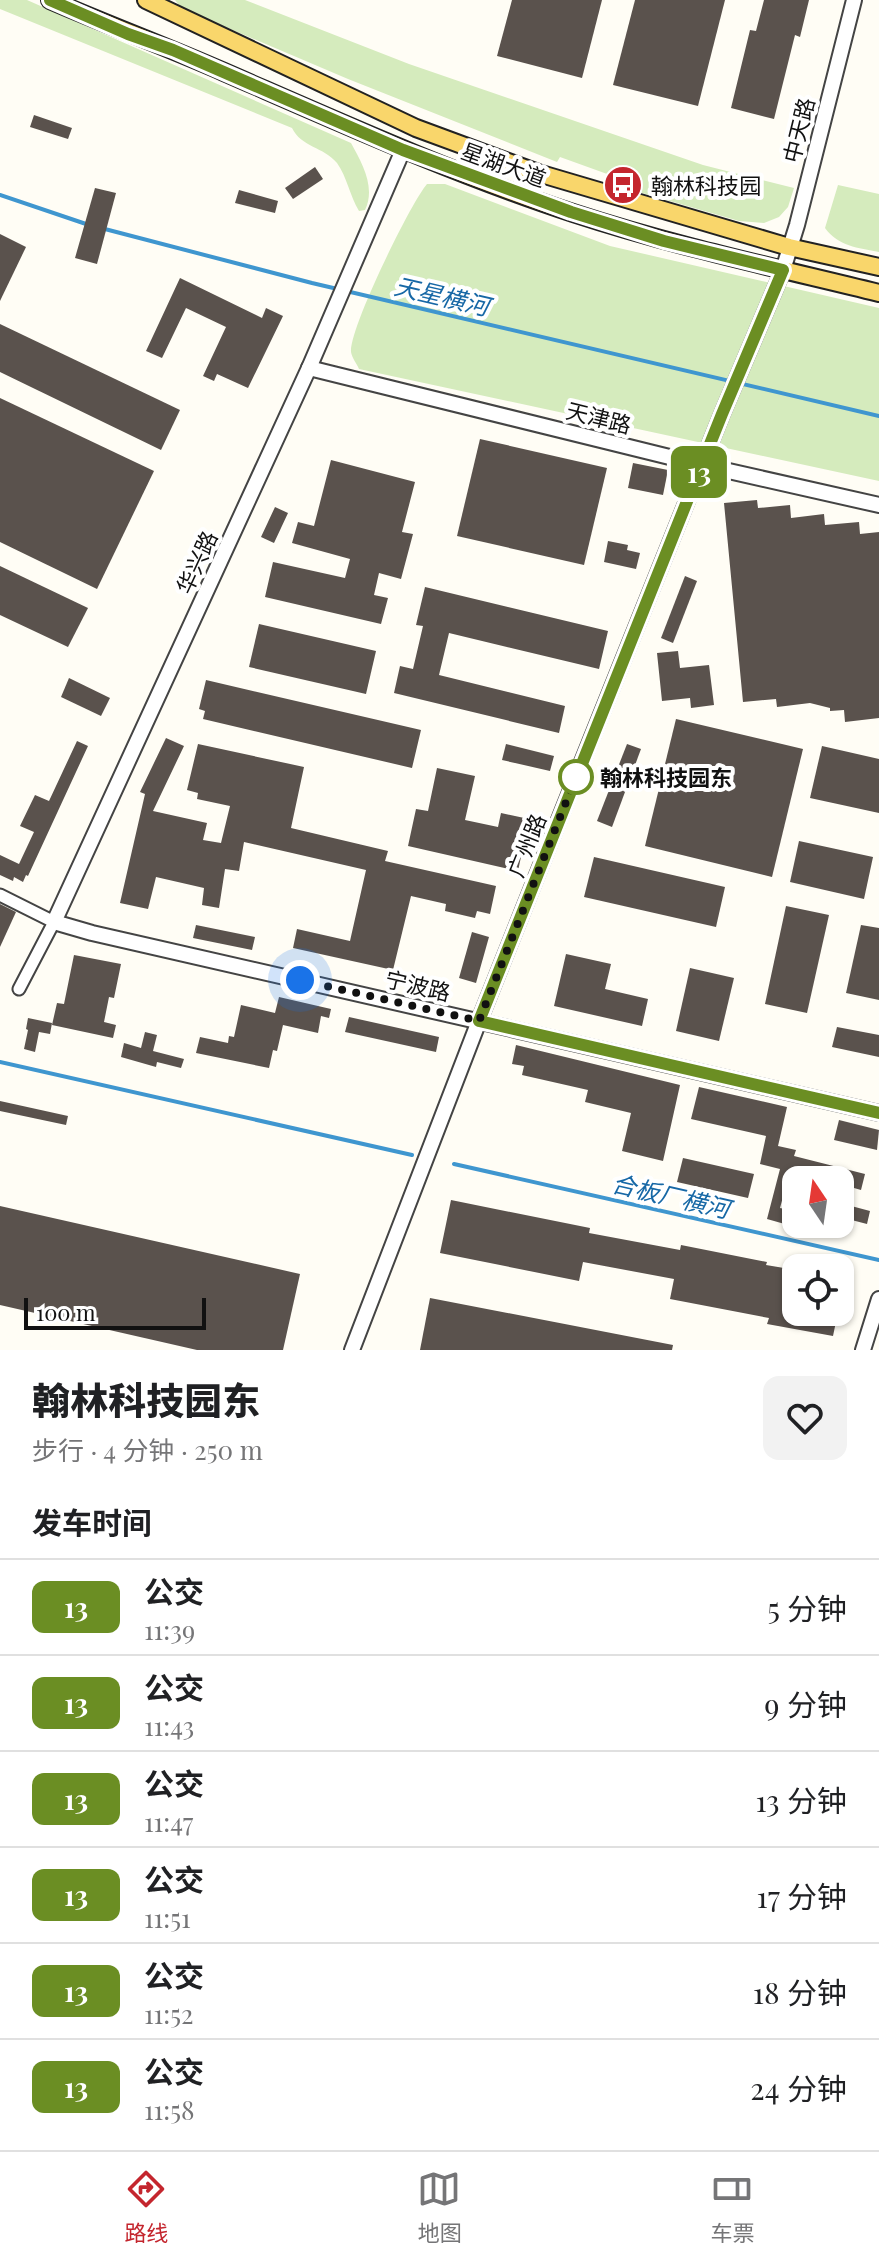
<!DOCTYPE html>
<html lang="zh">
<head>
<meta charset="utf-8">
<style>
  body { margin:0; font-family:"Playfair Display","Noto Sans SC",serif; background:#f2f2f2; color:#202124; height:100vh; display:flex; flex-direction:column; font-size:30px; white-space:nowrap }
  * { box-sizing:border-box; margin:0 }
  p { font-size:26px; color:#757577 }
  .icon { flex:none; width:44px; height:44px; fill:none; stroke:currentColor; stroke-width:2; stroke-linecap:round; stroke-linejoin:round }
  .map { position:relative; height:1350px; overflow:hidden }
  .panel { display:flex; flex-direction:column; background:#fff; flex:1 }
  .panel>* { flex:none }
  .badge { padding:0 16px; border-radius:12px; font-size:28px; line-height:52px }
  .needle { width:52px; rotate:347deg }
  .tools { position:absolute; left:782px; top:1166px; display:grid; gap:16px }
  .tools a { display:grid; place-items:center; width:72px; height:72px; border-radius:16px; background:#fff; box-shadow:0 2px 6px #0004; font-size:40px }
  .scale { position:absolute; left:24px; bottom:20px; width:182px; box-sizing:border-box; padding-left:8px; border:4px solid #111; border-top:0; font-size:22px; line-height:28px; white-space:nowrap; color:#111; -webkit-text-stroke:6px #fff; paint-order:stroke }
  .you { position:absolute; width:40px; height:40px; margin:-20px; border:6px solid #fff; border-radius:50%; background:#1a73e8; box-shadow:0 0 0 12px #1a73e833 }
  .map>.badge { position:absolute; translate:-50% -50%; box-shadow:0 0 0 4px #fff }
  h2 { padding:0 32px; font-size:30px; line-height:72px }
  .round { display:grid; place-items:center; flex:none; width:84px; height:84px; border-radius:16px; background:#f2f2f2 }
  .overview { display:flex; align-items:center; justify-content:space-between; height:136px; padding:0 32px }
  h1 { font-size:38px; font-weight:800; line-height:60px }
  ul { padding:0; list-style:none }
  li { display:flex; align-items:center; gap:24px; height:96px; padding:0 32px; border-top:2px solid #e0e0e0 }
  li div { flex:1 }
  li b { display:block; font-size:30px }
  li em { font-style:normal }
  li .badge { min-width:88px; font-weight:700; text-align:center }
  .tab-bar { display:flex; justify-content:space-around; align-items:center; height:112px; border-top:2px solid #e0e0e0; background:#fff; font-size:22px; color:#757577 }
  .tab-bar a { display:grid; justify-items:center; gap:4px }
  .tab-bar .active { color:#c4262e }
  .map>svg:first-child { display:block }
  .green { fill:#d5ebbd }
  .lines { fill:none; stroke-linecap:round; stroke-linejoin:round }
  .stream { stroke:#3f96cf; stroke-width:4 }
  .building { fill:#5a524d }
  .minor-casing { stroke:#444; stroke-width:15 }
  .tertiary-casing { stroke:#444; stroke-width:18 }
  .primary-casing { stroke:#222; stroke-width:20 }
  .minor { stroke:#fff; stroke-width:11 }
  .tertiary { stroke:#fff; stroke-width:14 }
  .primary { stroke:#f9d66b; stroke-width:16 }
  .line-casing { stroke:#fff; stroke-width:18 }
  .line { stroke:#6b8e23; stroke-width:12 }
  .walk { stroke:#111; stroke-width:8; stroke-dasharray:0 14.4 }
  .stop-dot { fill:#fff; stroke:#6b8e23; stroke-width:4 }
  .labels { text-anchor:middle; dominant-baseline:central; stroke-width:8; stroke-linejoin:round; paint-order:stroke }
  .street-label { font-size:22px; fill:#111; stroke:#fff }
  .poi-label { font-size:22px; fill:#111; stroke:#fff; text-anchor:start }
  .stop-label { font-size:22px; font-weight:bold; fill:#111; stroke:#fff; text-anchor:start }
  .water-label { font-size:24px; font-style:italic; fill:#1768a6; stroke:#fff }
</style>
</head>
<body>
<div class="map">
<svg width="879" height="1350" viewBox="0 0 879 1350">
  <rect width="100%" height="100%" fill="#fffdf5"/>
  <g class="green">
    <path d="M0,0H27L351,143C362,163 376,187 365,210L359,211C350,196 347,177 337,163C324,147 301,147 292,128L0,9Z"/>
    <path d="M175,0H245L409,64L703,165L794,188L788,207L779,217L764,223L739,221L618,186L621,179L560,157L557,162L348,79L181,8Z"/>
    <path d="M427,184H445L610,246L879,308V481L359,369C357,364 352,358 351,352C349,329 410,204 427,184Z"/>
    <path d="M838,185L879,194V252C858,248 838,246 825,228Z"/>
  </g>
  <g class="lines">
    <g class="stream">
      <path d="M0,195L89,225"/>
      <path d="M101,228L312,283L879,416"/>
      <path d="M0,1062L412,1155"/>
      <path d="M454,1164L879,1260"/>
    </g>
  </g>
  <g class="building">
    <path d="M512,0H602L582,78L497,56Z"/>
    <path d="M635,0H725L698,106L613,85Z"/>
    <path d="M764,0H809L800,37L795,35L774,119L731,108L750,30L756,31Z"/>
    <path d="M34,115L72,128L68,139L30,127Z"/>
    <path d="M315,167L323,179L293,199L285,188Z"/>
    <path d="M95,188L116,193L97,264L75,258Z"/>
    <path d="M239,190L278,201L275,213L235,203Z"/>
    <path d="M0,234L26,247L0,301Z"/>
    <path d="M180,278L262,318L266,308L283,316L248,388L217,374L214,381L203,376L226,327L186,308L162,358L146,351Z"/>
    <path d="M0,324L180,410L161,450L0,372Z"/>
    <path d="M0,398L154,471L97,589L0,542Z"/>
    <path d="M480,439L607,468L584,565L457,536Z"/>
    <path d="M331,460L415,482L402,532L413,534L401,579L379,573L374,595L388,598L381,624L265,597L273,562L345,578L350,559L292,543L298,522L314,526Z"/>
    <path d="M633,463L668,470L663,495L628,488Z"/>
    <path d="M757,500L758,508L790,505L791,518L824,514L825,525L859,522L860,534L879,532V718L845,722L844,710L830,711V708L810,703L777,707L776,699L743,702L724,503Z"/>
    <path d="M275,507L288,513L274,543L261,537Z"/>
    <path d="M608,541L628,545L627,550L640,553L636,569L604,562Z"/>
    <path d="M0,566L88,608L68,647L0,615Z"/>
    <path d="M685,576L697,581L673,643L661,638Z"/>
    <path d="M425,587L608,631L599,669L449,633L439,675L565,706L559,733L394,693L400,666L413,669L423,626L416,625Z"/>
    <path d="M259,624L376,651L366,694L249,667Z"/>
    <path d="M678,651L680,668L709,665L714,705L691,708L690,698L662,701L657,653Z"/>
    <path d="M69,678L110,698L101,716L61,697Z"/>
    <path d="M206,680L421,730L412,768L203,719L205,711L199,709Z"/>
    <path d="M676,719L803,749L772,877L645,846Z"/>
    <path d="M166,738L184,746L153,811L207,823L203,840L221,843L230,806L197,799L198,793L187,790L198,744L304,767L291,828L388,851L385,861L496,886L490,914L477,911L475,918L445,911L446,904L411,896L393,970L293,948L297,929L350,941L366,870L244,842L239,871L225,869L219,908L202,905L204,888L156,877L148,909L120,903L145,794L140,792Z"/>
    <path d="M77,741L88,746L28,876L26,875L23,882L14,877L13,881L0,875V855L19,864L34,832L20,826L35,795L49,801Z"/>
    <path d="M506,744L554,756L550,771L502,760Z"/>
    <path d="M627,744L641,749L612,827L597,821Z"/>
    <path d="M822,746L879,759V813L810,798Z"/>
    <path d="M437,768L475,776L465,820L498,827L501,813L529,819L518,871L408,846L416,809L428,811Z"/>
    <path d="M799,841L873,857L864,899L790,882Z"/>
    <path d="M594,857L725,887L716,927L584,897Z"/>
    <path d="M0,904L16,912L0,947Z"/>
    <path d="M786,906L829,915L807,1013L765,1004Z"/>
    <path d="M196,925L255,937L252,950L193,938Z"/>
    <path d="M861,925L879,928V1000L846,993Z"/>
    <path d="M472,932L489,937L476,983L459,978Z"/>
    <path d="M566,954L611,964L605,989L648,999L642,1026L554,1006Z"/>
    <path d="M74,955L121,964L114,998L109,997L104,1022L116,1025L113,1038L52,1025L57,1003L64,1004Z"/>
    <path d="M690,968L734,978L719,1041L676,1031Z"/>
    <path d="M279,997L331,1009L329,1018L321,1016L318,1033L283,1025L277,1051L273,1050L269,1068L196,1053L200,1037L228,1043L229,1036L234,1037L241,1005L275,1013Z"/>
    <path d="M349,1017L439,1037L436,1052L345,1032Z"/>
    <path d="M28,1018L52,1023L50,1034L39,1032L35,1052L24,1049L28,1030L26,1029Z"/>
    <path d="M837,1027L879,1035V1057L832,1047Z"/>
    <path d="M145,1032L157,1035L153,1051L184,1059L181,1068L157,1062L156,1067L121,1057L124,1043L141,1048Z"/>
    <path d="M516,1045L680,1085L663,1161L622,1151L631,1113L585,1102L588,1090L522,1075L524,1066L512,1064Z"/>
    <path d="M699,1087L787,1107L778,1146L796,1150L794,1156L865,1174L861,1190L840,1184V1180H824L790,1171L780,1208L794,1211L793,1213L796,1214V1224H830L827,1236L767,1219L780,1169L760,1164L766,1136L691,1119Z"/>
    <path d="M0,1101L68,1116L66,1125L0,1111Z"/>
    <path d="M839,1120L879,1130L877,1150L834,1140Z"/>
    <path d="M683,1158L754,1174L748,1198L677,1182Z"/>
    <path d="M451,1200L590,1228L589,1233L680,1250L681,1245L767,1262L766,1265L796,1270V1312H838L833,1336L767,1324L769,1318L670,1299L674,1279L583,1262L579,1281L440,1253Z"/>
    <path d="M840,1203L870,1211L867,1224L840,1217Z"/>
    <path d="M0,1206L300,1274L283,1350H197L0,1305Z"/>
    <path d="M430,1298L673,1345L672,1350H420Z"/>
  </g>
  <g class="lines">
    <defs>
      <path id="minor" d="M0,895L54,922L19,989"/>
      <g id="tertiary">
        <path d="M403,150L309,368L54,922L92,933L879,1113"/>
        <path d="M309,368L702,465L879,505"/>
        <path d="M352,1350L479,1021L576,777L722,414L783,270L797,225L854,0"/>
        <path d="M863,1350L879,1299"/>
      </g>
      <g id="primary">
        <path d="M50,0C108,25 167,47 224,72C339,122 454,174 573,213C674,246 777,268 879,293"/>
        <path d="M146,0L416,128L538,173L789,247L879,267"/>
      </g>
    </defs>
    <use href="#minor" class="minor-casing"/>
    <use href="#tertiary" class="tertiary-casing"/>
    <use href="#primary" class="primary-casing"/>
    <use href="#minor" class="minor"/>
    <use href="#tertiary" class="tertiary"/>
    <use href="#primary" class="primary"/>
  </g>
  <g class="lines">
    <defs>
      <path id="line" d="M50,0L128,34L173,50L403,150L571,212L664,241L783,270L722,414L479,1021L879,1113"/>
    </defs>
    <use href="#line" class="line-casing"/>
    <use href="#line" class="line"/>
    <path class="walk" d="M300,980L479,1021L576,777"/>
  </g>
  <defs>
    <symbol id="bus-disc" viewBox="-11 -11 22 22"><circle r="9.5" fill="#c4262e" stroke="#fff"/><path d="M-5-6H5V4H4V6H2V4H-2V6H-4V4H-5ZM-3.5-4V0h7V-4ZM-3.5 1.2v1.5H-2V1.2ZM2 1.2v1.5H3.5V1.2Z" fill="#fff"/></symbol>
  </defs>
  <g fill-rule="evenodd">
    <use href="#bus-disc" x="601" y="163" width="44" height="44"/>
  </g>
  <circle class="stop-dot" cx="576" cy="777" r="16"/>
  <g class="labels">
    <g class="street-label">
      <text transform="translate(798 130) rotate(-76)">中天路</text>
      <text transform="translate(504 164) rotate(20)">星湖大道</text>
      <text transform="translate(599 417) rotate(14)">天津路</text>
      <text transform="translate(196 562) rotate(-65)">华兴路</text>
      <text transform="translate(526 845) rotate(-68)">广州路</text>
      <text transform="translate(418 985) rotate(13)">宁波路</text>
    </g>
    <g class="poi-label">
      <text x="651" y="185">翰林科技园</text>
    </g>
    <g class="stop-label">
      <text x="600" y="777">翰林科技园东</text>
    </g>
    <g class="water-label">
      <text transform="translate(442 295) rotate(13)">天星横河</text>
      <text transform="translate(671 1195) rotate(13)">合板厂横河</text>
    </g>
  </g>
</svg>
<div class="tools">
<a><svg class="needle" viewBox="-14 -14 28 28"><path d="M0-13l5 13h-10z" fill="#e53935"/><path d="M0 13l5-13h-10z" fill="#757577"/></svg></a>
<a><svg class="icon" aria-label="locate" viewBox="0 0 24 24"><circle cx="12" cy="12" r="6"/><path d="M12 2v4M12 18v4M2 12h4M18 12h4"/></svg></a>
</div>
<div class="scale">100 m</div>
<div class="you" style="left:300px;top:980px"></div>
<b class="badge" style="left:699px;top:472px;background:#6b8e23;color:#fff">13</b>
</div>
<section class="panel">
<div class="overview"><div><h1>翰林科技园东</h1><p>步行 · 4 分钟 · 250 m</p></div><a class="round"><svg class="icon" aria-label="heart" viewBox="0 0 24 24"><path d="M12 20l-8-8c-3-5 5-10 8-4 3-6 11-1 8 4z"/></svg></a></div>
<h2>发车时间</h2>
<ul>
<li><span class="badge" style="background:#6b8e23;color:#fff">13</span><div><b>公交</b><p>11:39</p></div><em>5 分钟</em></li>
<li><span class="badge" style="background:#6b8e23;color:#fff">13</span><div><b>公交</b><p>11:43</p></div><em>9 分钟</em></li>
<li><span class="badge" style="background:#6b8e23;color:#fff">13</span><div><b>公交</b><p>11:47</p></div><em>13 分钟</em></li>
<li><span class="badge" style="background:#6b8e23;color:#fff">13</span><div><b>公交</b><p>11:51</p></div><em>17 分钟</em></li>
<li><span class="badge" style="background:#6b8e23;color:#fff">13</span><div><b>公交</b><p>11:52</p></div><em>18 分钟</em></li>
<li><span class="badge" style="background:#6b8e23;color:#fff">13</span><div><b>公交</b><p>11:58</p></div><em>24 分钟</em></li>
</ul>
</section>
<nav class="tab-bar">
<a class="active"><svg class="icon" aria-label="directions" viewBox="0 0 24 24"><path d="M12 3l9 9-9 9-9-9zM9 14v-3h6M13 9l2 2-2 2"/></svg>路线</a>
<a><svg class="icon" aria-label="map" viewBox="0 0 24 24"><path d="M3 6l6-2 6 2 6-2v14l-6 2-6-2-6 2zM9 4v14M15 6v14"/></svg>地图</a>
<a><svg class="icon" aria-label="tickets" viewBox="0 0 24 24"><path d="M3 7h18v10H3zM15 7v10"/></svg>车票</a>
</nav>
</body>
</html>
